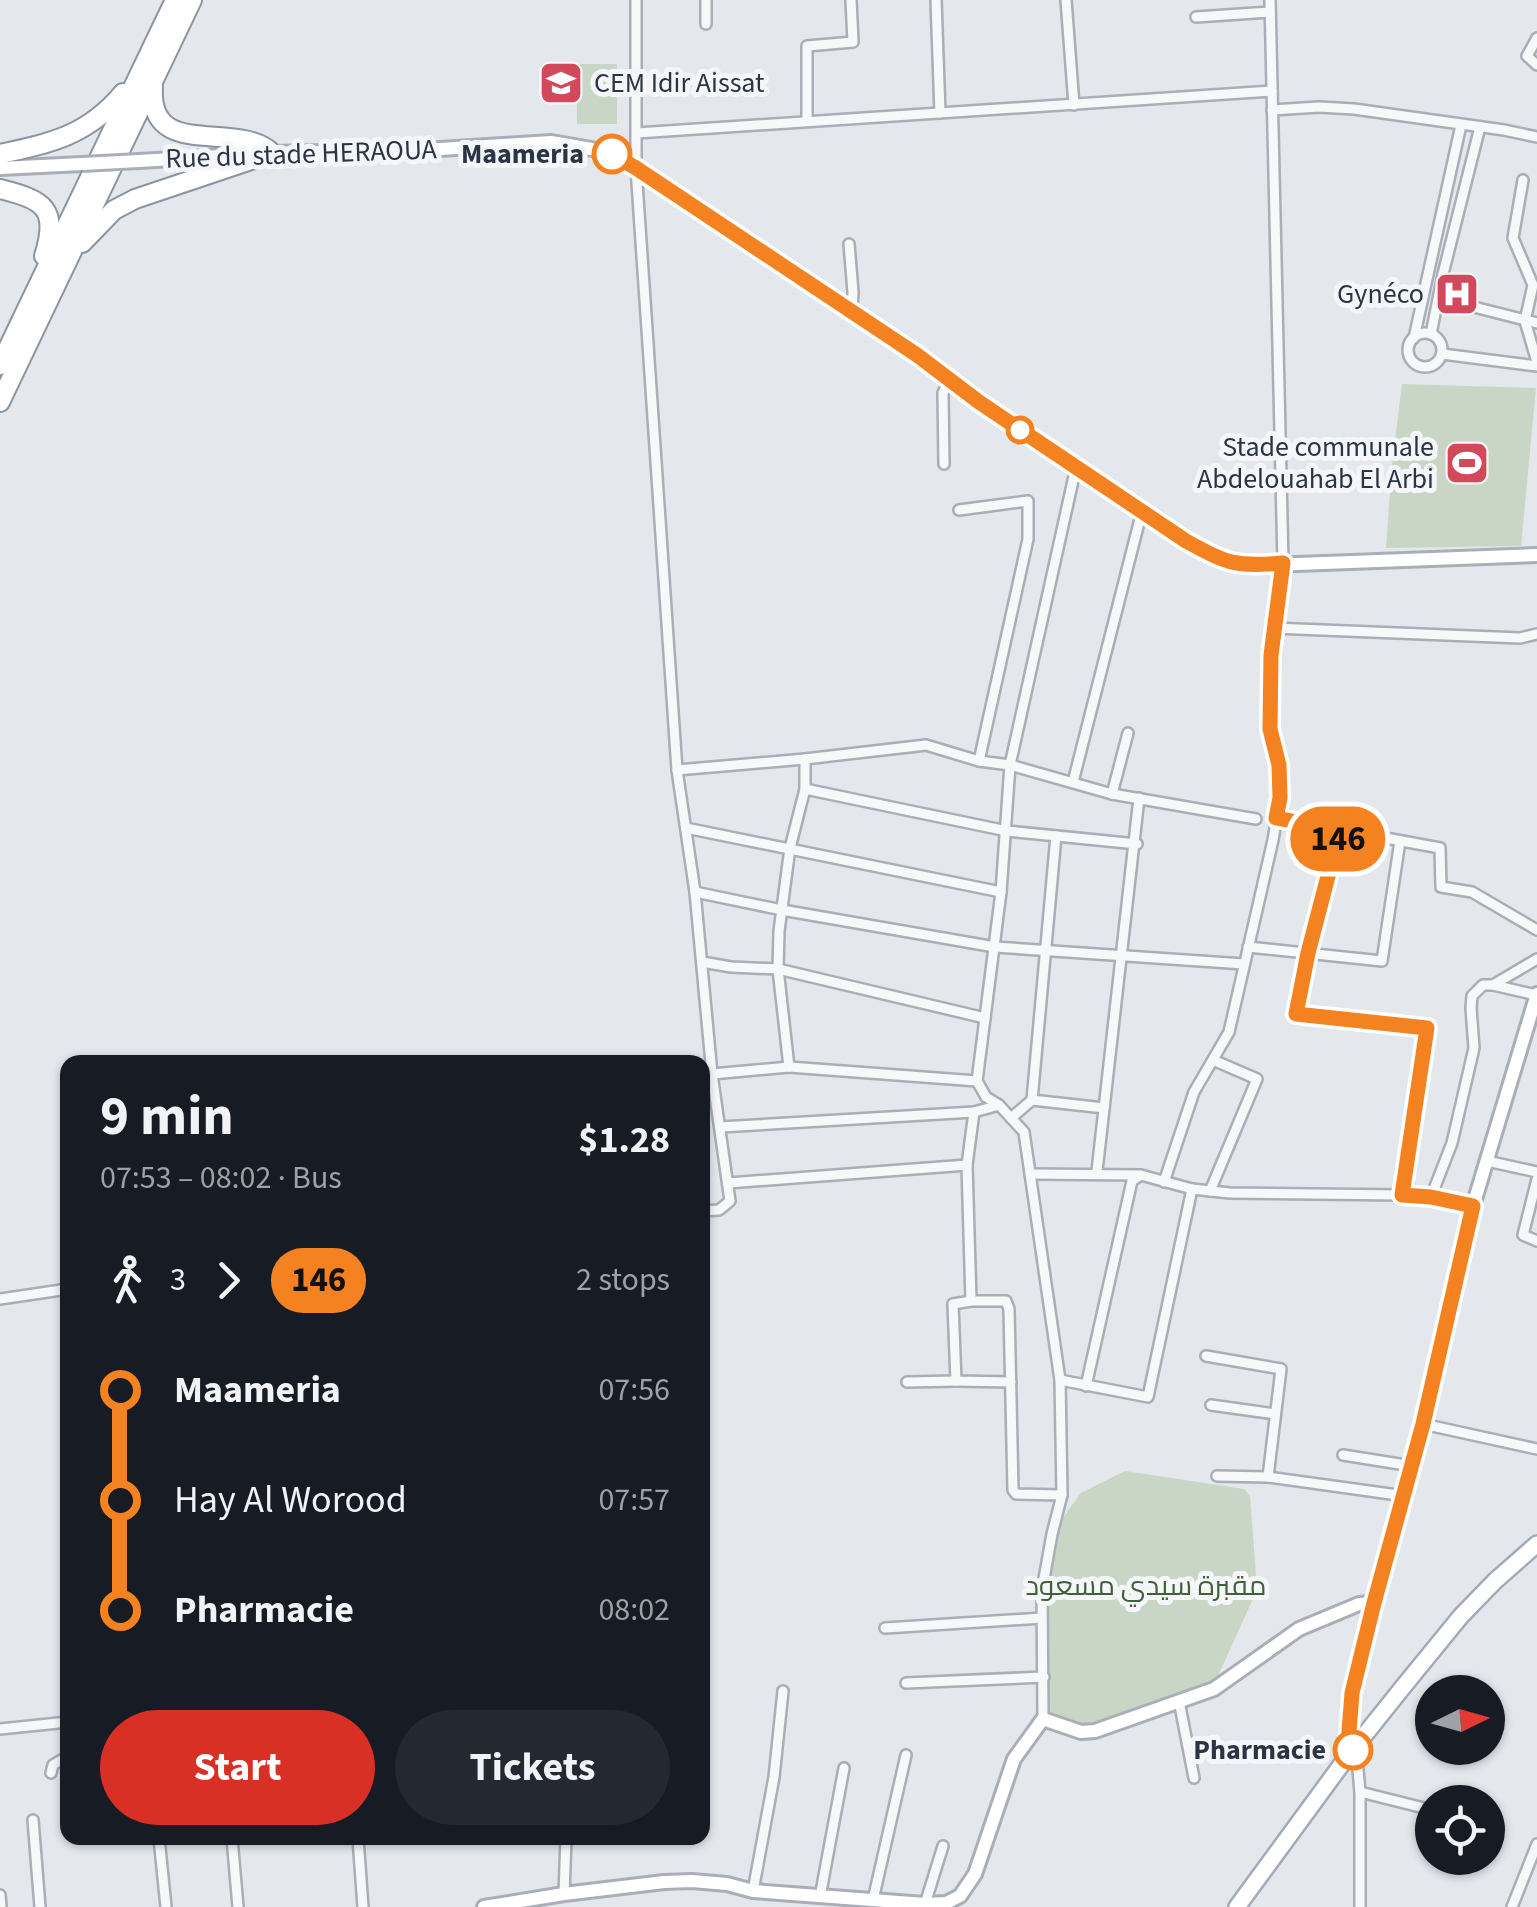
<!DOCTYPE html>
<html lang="en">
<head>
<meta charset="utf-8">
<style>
  body { margin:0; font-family:"Source Sans 3",Cairo,sans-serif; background:#242831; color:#f1f3f6; height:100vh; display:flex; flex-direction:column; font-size:38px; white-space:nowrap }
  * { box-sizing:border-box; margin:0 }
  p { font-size:32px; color:#9ea1a6 }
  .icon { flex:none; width:55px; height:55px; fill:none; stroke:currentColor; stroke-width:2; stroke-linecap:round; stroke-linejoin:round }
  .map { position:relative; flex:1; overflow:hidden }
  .panel { position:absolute; left:60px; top:1055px; width:650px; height:790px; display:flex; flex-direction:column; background:#171b24; border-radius:20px; box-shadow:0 2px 8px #0004 }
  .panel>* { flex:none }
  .badge { padding:0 20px; border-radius:32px; font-size:35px; line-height:65px }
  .needle { width:65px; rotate:85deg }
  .controls { position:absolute; left:1415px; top:1675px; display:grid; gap:20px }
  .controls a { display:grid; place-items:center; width:90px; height:90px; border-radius:50%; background:#171b24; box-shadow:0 2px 8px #0004; font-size:50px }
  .map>.badge { position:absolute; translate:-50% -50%; box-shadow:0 0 0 5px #fff }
  .legs { display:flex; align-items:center; gap:15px; height:110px; padding:0 40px; font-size:32px }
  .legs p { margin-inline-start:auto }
  .headline { display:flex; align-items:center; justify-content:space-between; height:170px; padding:0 40px }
  h1 { font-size:55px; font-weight:700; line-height:75px }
  .cta { display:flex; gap:20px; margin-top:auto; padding:20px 40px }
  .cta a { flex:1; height:115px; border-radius:60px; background:#d93025; color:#fff; font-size:40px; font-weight:700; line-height:115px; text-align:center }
  .cta a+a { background:#242831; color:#f1f3f6 }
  ul { padding:0 40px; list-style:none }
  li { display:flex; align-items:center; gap:35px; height:110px; font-size:38px }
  li i { display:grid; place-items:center; width:15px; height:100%; margin:0 12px; background:currentColor }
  li i::after { content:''; width:25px; height:25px; margin:-12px; border:8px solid; border-radius:50%; background:#171b24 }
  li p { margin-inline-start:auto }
  li:first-child i { background:linear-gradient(#0000 50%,currentColor 0) }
  li:last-child i { background:linear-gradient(currentColor 50%,#0000 0) }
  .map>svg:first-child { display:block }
  .green { fill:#c9d6c5 }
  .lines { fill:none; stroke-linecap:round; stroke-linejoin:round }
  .street-casing { stroke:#a9aeb7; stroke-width:14 }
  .secondary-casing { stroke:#a9aeb7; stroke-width:18 }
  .primary-casing { stroke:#a3abb8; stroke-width:20 }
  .highway-casing { stroke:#8b94a3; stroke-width:22 }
  .street { stroke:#f7f8fa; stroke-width:9 }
  .secondary { stroke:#fff; stroke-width:12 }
  .primary { stroke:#fff; stroke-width:15 }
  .highway { stroke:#fff; stroke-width:18 }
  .secondary-bridge-casing { stroke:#a9aeb7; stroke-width:18; stroke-linecap:butt }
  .secondary-bridge { stroke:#fff; stroke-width:12 }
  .line-1-casing { stroke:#fff; stroke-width:22 }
  .line-1 { stroke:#f58220; stroke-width:15 }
  .stop-1-dot { fill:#fff; stroke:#f58220; stroke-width:5 }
  .labels { text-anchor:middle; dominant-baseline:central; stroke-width:10; stroke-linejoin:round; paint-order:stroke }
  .poi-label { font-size:28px; fill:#2b3445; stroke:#f4f6f9; text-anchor:end }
  .street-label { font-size:28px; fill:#2b3445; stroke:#f4f6f9 }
  .stop-label { font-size:28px; font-weight:bold; fill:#2b3445; stroke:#f4f6f9; text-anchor:end }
  .park-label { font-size:28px; fill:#3f6138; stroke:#f4f6f9 }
</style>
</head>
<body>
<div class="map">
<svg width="1537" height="1907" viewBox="0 0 1537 1907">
  <rect width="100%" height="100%" fill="#e4e7ec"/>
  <g class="green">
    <rect x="577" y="64" width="40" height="60"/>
    <path d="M1402,384L1536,388L1521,546L1386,548L1392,464Z"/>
    <path d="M1125,1471L1244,1489L1250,1496L1257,1590L1217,1678L1184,1693L1150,1702L1119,1720L1087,1729L1056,1720L1043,1705L1039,1625L1053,1531L1081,1493Z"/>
  </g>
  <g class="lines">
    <defs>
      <g id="street">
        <path d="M636,0V168L677,770L695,892L712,1074L730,1201L719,1210L702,1211"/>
        <path d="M936,0L940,113"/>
        <path d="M1066,0L1074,105"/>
        <path d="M1196,17L1270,12"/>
        <path d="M706,24V0"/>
        <path d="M1537,38L1527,56L1537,65"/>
        <path d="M1272,110L1319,107L1354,109L1504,130L1537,137"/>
        <path d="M807,121V46L853,42L851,0"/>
        <path d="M637,133L1272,91"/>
        <path d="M1523,180L1513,238L1533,285L1525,321L1537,362"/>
        <path d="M849,244L853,292L852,312"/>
        <path d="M1466,305L1537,323"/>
        <circle cx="1425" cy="350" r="17"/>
        <path d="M1431,334L1443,274L1480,127"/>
        <path d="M1414,338L1461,125"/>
        <path d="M1442,354L1537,366"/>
        <path d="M944,464L943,393L949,380"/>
        <path d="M959,510L1028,501V539L979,761"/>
        <path d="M1273,628L1520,638L1537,634"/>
        <path d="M677,770L805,759L926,745L979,761L1010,765L1112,794L1128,733"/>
        <path d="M1073,782L1142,511"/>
        <path d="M805,789L1007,831L1137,844"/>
        <path d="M1112,794L1256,819"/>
        <path d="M1277,818L1440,848L1441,887L1472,892L1537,930"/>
        <path d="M686,828L1001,892"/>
        <path d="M1340,830L1308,953L1296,1013L1427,1028L1402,1195"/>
        <path d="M695,892L782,910L995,947L1244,964"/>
        <path d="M1248,947L1382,961L1400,841"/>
        <path d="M702,962L731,967L778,969L985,1018"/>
        <path d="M1493,985L1536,995"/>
        <path d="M789,1067L778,969L779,931L790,848L805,789V759"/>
        <path d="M712,1074L789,1067L977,1081"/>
        <path d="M1032,1100L1104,1108"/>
        <path d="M974,1112L967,1165L971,1301H1006L1009,1309L1013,1490L1016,1494L1062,1495"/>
        <path d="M1011,1118L1032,1100L1056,836"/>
        <path d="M720,1127L974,1112L999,1105"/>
        <path d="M1487,1161L1537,1172"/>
        <path d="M1097,1171L1139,798"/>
        <path d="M1030,1174L1139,1175"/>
        <path d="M1537,1179L1523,1235L1537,1241"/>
        <path d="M1164,1182L1194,1092L1229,1032L1273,840L1280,798L1279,765L1270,729L1271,655L1283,563L1270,0"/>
        <path d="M728,1183L967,1165"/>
        <path d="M1210,1191L1257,1079L1213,1060"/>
        <path d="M1431,1197L1452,1143L1474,1048L1471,1008L1472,996L1483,985H1493L1537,959"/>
        <path d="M0,1299L68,1289"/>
        <path d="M971,1301L953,1304L956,1381L1011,1382"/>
        <path d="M1206,1356L1281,1369L1268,1477"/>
        <path d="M1060,1380L1148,1397L1192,1189"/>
        <path d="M907,1382L956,1381"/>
        <path d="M1086,1386L1132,1181L1141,1175L1192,1189L1230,1193L1402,1195L1431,1197L1473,1206"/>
        <path d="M1211,1405L1275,1414"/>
        <path d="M1423,1424L1537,1449"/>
        <path d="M1343,1455L1412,1466"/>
        <path d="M1217,1476L1268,1477L1405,1496"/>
        <path d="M885,1628L1042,1618"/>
        <path d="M906,1683L1044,1677"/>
        <path d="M1179,1701L1194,1778"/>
        <path d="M1043,1719L1042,1590L1052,1534L1062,1495L1060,1380L1024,1132L999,1105L986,1097L977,1081L1001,892L1010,765L1076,467"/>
        <path d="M0,1729L68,1722"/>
        <path d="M1356,1748L1360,1792V1907"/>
        <path d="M51,1773L53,1765L68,1756"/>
        <path d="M1360,1792L1432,1810"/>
        <path d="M33,1820L40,1907"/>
        <path d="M159,1838L166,1907"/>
        <path d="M232,1838L238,1907"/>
        <path d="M358,1838L363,1907"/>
        <path d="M753,1891L774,1777L783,1691"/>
        <path d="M564,1894L566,1838"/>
        <path d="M0,1895L1,1907"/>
        <path d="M820,1897L844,1768"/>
        <path d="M873,1900L906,1755"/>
        <path d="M925,1904L943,1846"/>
        <path d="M1512,1907L1537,1844"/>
      </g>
      <g id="secondary">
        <path d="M139,161L272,153L425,150L551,142L609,152L636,168L917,355L979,402L1186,541L1221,560L1245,566L1537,555"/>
        <path d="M0,168L82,164"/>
        <path d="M1347,1757L1353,1693L1374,1603L1423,1424L1473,1206L1537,994"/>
        <path d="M484,1907L564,1894L664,1882L692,1881L727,1884L753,1891L925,1904L946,1903L960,1896L975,1874L1014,1759L1043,1719L1081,1732L1095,1731L1214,1689L1299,1629L1359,1604L1374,1603"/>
      </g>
      <path id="primary" d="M1237,1907L1347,1757L1403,1687L1461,1616L1495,1581L1537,1544"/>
      <g id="highway">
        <path d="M0,154C52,143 88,135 123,93"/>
        <path d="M0,189C44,200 59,208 44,256"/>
        <path d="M82,243L114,210L135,199L272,153C237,119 148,162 153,87"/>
        <path d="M0,365L175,0"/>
        <path d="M0,402L192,0"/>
      </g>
    </defs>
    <use href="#street" class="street-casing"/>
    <use href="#secondary" class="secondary-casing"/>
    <use href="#primary" class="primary-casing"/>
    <use href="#highway" class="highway-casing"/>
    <use href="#street" class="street"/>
    <use href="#secondary" class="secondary"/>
    <use href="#primary" class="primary"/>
    <use href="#highway" class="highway"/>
    <defs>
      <path id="secondary-bridge" d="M82,164L139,161"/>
    </defs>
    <use href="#secondary-bridge" class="secondary-bridge-casing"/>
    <use href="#secondary-bridge" class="secondary-bridge"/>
  </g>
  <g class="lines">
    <defs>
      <path id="line-1" d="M612,154L636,168L917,355L979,402L1186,541C1228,564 1235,567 1283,563L1271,655L1270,729L1279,765L1280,798L1276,818L1340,830L1308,953L1296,1014L1427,1028L1402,1195L1431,1197L1473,1206L1423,1424L1374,1603L1352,1693L1347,1757L1353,1750"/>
    </defs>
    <use href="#line-1" class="line-1-casing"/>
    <use href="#line-1" class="line-1"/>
  </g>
  <defs>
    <symbol id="school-square" viewBox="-11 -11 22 22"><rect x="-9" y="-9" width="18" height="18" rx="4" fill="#d1495b" stroke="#f4f6f9"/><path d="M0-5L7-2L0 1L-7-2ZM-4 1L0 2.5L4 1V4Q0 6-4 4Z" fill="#fff"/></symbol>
    <symbol id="hospital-square" viewBox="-11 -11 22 22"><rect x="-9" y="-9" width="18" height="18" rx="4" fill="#d1495b" stroke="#f4f6f9"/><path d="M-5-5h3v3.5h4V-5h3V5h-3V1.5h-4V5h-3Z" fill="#fff"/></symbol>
    <symbol id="stadium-square" viewBox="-11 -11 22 22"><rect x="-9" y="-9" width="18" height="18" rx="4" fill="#d1495b" stroke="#f4f6f9"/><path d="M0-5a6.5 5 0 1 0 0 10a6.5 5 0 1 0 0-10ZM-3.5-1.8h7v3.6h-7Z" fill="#fff"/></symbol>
  </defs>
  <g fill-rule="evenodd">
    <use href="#school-square" x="536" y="58" width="50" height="50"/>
    <use href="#hospital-square" x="1432" y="269" width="50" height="50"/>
    <use href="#stadium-square" x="1442" y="438" width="50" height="50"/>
  </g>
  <g class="stop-1-dot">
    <circle cx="612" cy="154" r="18"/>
    <circle cx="1020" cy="430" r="12"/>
    <circle cx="1353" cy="1750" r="18"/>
  </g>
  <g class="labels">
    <g class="poi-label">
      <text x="594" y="83" text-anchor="start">CEM Idir Aissat</text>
      <text x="1424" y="294">Gynéco</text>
      <text x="1434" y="447">Stade communale<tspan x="1434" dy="32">Abdelouahab El Arbi</tspan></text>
    </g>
    <g class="street-label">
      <text transform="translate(301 154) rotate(-2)">Rue du stade HERAOUA</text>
    </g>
    <g class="stop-label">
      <text x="584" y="154">Maameria</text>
      <text x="1326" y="1750">Pharmacie</text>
    </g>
    <g class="park-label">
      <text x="1146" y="1586">مقبرة سيدي مسعود</text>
    </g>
  </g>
</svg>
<div class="controls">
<a><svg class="needle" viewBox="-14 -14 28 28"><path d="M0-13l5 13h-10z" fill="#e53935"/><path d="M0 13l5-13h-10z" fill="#9ea1a6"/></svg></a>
<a><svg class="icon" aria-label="locate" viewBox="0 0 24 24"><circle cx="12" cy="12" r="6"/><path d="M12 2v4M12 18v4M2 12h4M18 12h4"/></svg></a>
</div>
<b class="badge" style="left:1338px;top:839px;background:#f58220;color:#111">146</b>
<section class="panel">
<div class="headline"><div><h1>9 min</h1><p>07:53 – 08:02 · Bus</p></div><b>$1.28</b></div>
<div class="legs"><svg class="icon" aria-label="walk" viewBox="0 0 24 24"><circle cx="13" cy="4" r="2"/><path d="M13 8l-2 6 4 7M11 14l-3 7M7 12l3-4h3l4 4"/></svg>3<svg class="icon" aria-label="forward" viewBox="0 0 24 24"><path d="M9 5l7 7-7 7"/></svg><b class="badge" style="background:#f58220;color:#111">146</b><p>2 stops</p></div>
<ul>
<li><i style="color:#f58220"></i><b>Maameria</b><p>07:56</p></li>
<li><i style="color:#f58220"></i><span>Hay Al Worood</span><p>07:57</p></li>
<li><i style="color:#f58220"></i><b>Pharmacie</b><p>08:02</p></li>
</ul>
<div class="cta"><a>Start</a><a>Tickets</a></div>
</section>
</div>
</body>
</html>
